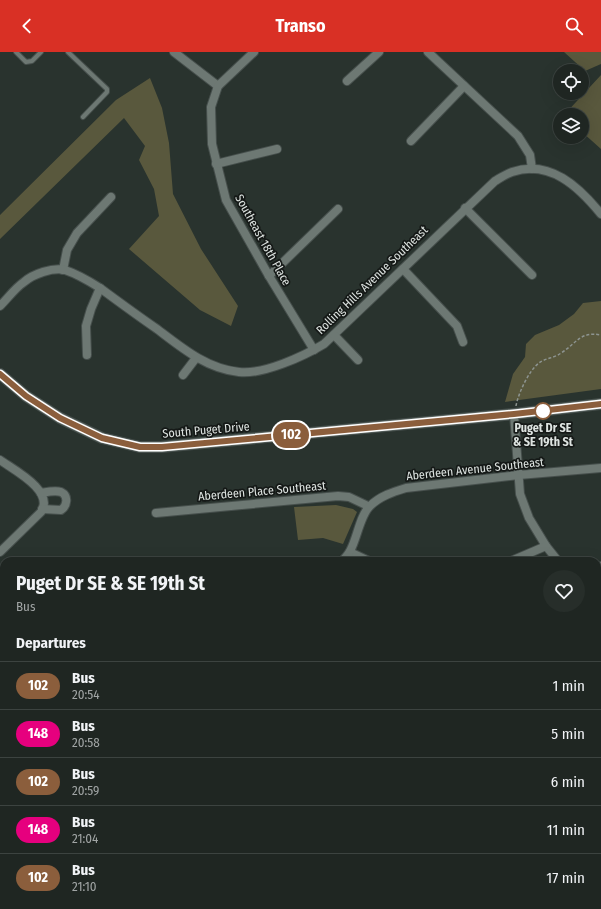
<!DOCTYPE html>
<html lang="en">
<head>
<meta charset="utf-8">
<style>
  body { margin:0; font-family:"Fira Sans Condensed",sans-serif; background:#272e2a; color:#f1f3f6; height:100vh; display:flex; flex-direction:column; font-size:15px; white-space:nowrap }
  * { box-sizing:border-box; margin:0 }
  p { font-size:13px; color:#a1a5a5 }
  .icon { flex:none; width:22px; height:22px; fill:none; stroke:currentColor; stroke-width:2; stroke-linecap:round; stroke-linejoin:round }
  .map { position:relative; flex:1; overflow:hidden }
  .panel { position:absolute; left:0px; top:505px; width:601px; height:352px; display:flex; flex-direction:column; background:#1f2622; border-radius:12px 12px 0 0; box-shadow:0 4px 16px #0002,0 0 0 1px #3c4340 }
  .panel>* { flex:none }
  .badge { padding:0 8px; border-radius:13px; font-size:14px; line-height:26px }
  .buttons { position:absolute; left:553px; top:12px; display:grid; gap:8px }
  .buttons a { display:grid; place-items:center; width:36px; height:36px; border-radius:50%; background:#1f2622; box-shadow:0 4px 16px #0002,0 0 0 1px #3c4340; font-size:20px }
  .map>.badge { position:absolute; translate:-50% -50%; box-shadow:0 0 0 2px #fff }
  h2 { padding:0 16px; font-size:15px; line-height:36px }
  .round { display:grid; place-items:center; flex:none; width:42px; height:42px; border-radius:21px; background:#272e2a }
  .summary { display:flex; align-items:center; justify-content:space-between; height:68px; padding:0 16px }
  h1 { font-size:19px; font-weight:700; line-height:30px }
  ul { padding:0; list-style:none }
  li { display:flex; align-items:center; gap:12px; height:48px; padding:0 16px; border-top:1px solid #3c4340 }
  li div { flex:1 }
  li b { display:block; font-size:15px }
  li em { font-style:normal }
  li .badge { min-width:44px; font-weight:700; text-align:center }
  header { display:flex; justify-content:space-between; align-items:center; height:52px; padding:0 16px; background:#d93025; color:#fff; font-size:18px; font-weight:700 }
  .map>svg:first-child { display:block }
  .green { fill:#59583d }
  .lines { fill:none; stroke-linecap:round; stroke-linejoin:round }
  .service-casing { stroke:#464f4c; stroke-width:6 }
  .minor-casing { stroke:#464f4c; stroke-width:10 }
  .tertiary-casing { stroke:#464f4c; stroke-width:12 }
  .path { stroke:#8d9490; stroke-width:1.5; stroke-dasharray:3 2; stroke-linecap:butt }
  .service { stroke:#6d7873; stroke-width:4 }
  .minor { stroke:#6d7873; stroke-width:8 }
  .tertiary { stroke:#6d7873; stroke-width:10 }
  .line-casing { stroke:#fff; stroke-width:9 }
  .line { stroke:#8b5e3c; stroke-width:6 }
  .stop-dot { fill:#fff; stroke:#8b5e3c; stroke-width:2 }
  .labels { text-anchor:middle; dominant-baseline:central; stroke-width:3.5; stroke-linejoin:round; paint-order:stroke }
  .street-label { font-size:12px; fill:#dee4e1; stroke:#151917 }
  .stop-label { font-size:12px; font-weight:bold; fill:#dee4e1; stroke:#151917 }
</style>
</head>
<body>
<header><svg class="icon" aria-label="back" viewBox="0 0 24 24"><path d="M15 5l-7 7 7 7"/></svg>Transo<svg class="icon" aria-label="search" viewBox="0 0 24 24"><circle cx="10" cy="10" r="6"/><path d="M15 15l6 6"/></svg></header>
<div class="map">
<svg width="601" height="857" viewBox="0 0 601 857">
  <rect width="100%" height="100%" fill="#29332e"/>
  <g class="green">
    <path d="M564,0H601V12L585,19Z"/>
    <path d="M601,23V97L582,80V63H564Z"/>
    <path d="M150,26L162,56L169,91L173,142L201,197L238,254L231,274L200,258L129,197L159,164L154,137L139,108L145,94L124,66L0,187V163L116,48Z"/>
    <path d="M601,249V337L505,350L513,322L525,305L526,292L535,283L559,273L574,262L583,251Z"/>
    <path d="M336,453L353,457L357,460L343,492L323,486L298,488L294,455Z"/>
    <path d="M301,853H382L386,857H294Z"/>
  </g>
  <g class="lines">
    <defs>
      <g id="service">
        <path d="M16,0L26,10L32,9L41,0"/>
        <path d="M68,0L107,37V40L83,65"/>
      </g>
      <g id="minor">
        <path d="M174,0L218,34"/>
        <path d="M254,0L218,34L211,55L212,92L226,148L269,224L314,298"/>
        <path d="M428,0L518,84L530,103L532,117"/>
        <path d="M347,29L379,0"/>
        <path d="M411,89L464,34"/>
        <path d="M216,112L277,97"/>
        <path d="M465,156L532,223"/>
        <path d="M403,217L457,274L463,290"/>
        <path d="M63,218L67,198L77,181L111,145"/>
        <path d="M269,224L338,157"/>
        <path d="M0,254C8,246 15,236 24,230C33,222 53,215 65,218C77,222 89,229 100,236C119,250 138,264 157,277C182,296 207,317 239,320C263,323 304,304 324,292L495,129C500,126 506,122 512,120C550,107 579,135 601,162"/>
        <path d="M334,283L358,308"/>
        <path d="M87,303L86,274L91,257L100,236"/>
        <path d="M183,323L196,306"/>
        <path d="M514,362L520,442L529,466L546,494L558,509"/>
        <path d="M0,408C14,418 55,439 41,460L0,500"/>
        <path d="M41,441C47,440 55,438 61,440C69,444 67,454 61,458L42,457"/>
        <path d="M156,461L338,444L349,445L368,454"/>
        <path d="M350,500L369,509"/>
        <path d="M342,509C345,506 348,503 350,499C357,487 360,463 370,454C380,444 393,440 406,436L519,423L601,416"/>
        <path d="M511,509L546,494"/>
        <path d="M597,516L601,514"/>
        <path d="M0,524L4,528"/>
        <path d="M597,683L601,687"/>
        <path d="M0,742L4,738"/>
        <path d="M597,814L601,810"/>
        <path d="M597,825L601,829"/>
        <path d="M228,853L232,857"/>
        <path d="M469,853L473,857"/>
        <path d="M111,857L115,853"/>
        <path d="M551,857L555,853"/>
      </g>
      <path id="tertiary" d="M0,322L26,344L60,366L102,386L140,395H161L514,362L601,352"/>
    </defs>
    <use href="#service" class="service-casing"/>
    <use href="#minor" class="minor-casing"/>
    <use href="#tertiary" class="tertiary-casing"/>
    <g class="path">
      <path d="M516,354C518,342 529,318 539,311C545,306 555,306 561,301C577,291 580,279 601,283"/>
      <path d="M0,622L4,626"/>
    </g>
    <use href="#service" class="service"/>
    <use href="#minor" class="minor"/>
    <use href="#tertiary" class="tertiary"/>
  </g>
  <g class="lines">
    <defs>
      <path id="line" d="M0,322L26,344L60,366L102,386L140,395H162L514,362L601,352"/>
    </defs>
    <use href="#line" class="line-casing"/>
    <use href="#line" class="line"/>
  </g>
  <circle class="stop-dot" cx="543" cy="359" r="8"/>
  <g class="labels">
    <g class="street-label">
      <text transform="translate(263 188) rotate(61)">Southeast 18th Place</text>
      <text transform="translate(372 228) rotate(-44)">Rolling Hills Avenue Southeast</text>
      <text transform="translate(206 378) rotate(-5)">South Puget Drive</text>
      <text transform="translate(475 417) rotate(-6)">Aberdeen Avenue Southeast</text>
      <text transform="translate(262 439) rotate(-5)">Aberdeen Place Southeast</text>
    </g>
    <g class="stop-label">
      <text x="543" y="376">Puget Dr SE<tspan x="543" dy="14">&amp; SE 19th St</tspan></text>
    </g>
  </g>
</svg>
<div class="buttons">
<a><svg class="icon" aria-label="locate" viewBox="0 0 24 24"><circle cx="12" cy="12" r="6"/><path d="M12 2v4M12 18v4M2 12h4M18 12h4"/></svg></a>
<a><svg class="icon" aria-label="layers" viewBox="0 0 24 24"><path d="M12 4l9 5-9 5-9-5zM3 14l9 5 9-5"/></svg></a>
</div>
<b class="badge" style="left:291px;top:383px;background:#8b5e3c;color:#fff">102</b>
<section class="panel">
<div class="summary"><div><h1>Puget Dr SE &amp; SE 19th St</h1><p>Bus</p></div><a class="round"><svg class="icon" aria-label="heart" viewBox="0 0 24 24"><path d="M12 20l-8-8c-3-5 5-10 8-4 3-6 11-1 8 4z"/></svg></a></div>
<h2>Departures</h2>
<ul>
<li><span class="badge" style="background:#8b5e3c;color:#fff">102</span><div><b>Bus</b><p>20:54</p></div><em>1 min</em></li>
<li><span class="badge" style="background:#e6007e;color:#fff">148</span><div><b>Bus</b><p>20:58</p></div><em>5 min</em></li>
<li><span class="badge" style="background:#8b5e3c;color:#fff">102</span><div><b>Bus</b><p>20:59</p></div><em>6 min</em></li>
<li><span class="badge" style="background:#e6007e;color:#fff">148</span><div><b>Bus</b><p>21:04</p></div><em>11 min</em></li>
<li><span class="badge" style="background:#8b5e3c;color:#fff">102</span><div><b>Bus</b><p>21:10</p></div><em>17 min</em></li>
</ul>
</section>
</div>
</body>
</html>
